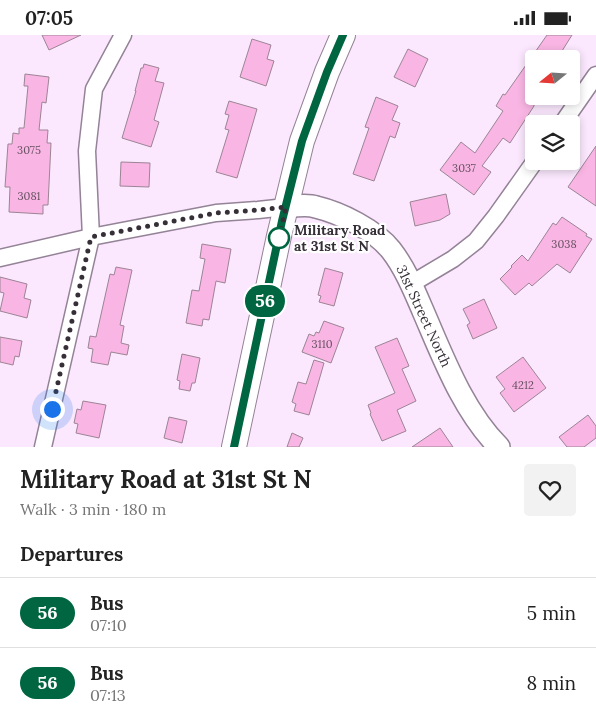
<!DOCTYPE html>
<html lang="en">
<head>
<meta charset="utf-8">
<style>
  body { margin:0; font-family:Lora,serif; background:#f2f2f2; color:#222; height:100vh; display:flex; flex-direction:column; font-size:19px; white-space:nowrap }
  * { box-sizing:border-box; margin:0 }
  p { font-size:16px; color:#767676 }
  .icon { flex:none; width:28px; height:28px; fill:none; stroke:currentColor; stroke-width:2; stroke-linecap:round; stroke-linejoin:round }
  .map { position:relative; height:412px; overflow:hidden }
  .side { display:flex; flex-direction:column; background:#fff; flex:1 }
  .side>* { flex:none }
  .badge { padding:0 10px; border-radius:16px; font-size:18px; line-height:32px }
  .needle { width:32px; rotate:252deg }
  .controls { position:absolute; left:525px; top:15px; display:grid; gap:10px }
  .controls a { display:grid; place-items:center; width:55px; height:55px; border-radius:5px; background:#fff; box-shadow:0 2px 8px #0003; font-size:25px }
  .you { position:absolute; width:25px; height:25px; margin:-12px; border:4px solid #fff; border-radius:50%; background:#1a73e8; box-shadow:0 0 0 8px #1a73e833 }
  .map>.badge { position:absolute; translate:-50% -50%; box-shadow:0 0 0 2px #fff }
  h2 { padding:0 20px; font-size:19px; line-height:45px }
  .round { display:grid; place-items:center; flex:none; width:52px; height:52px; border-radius:5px; background:#f2f2f2 }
  .summary { display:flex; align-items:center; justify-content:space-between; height:85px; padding:0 20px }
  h1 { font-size:24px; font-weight:700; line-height:38px }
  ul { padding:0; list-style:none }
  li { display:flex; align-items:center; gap:15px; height:70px; padding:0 20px; border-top:1px solid #e0e0e0 }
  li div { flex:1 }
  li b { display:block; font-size:19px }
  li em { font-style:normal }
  li .badge { min-width:55px; font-weight:700; text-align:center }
  .status { display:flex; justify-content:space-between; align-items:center; height:35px; padding:0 25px; background:#fff; direction:ltr }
  .status svg { height:14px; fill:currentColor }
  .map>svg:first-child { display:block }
  .building { fill:#f9b6e4; stroke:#9c8494 }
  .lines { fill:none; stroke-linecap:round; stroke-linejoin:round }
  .minor-casing { stroke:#948297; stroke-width:19 }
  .tertiary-casing { stroke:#948297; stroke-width:24 }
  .secondary-casing { stroke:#948297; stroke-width:26 }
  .minor { stroke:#fff; stroke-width:16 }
  .tertiary { stroke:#fff; stroke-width:21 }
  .secondary { stroke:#fff; stroke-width:24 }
  .line-casing { stroke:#fff; stroke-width:11 }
  .line { stroke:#006641; stroke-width:8 }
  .walk { stroke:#362f37; stroke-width:5; stroke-dasharray:0 9 }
  .stop-dot { fill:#fff; stroke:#006641; stroke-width:2.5 }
  .labels { text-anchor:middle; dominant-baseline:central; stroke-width:4.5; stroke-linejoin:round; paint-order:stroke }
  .number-label { font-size:11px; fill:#675162 }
  .stop-label { font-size:14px; font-weight:bold; fill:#362f37; stroke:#fff; text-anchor:start }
  .street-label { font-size:14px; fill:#362f37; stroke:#fff }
</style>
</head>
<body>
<div class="status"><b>07:05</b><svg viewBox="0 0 49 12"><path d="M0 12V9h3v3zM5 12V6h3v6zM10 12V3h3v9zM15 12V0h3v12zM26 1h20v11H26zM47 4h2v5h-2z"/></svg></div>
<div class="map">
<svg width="596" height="412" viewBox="0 0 596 412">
  <rect width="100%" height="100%" fill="#fbe8fe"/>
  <g class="building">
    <path d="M42,0H81L49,15Z"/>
    <path d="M547,0H572L557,24H534V71L510,108L503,103L482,131L491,137L474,160L440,135L461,107L475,118L503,76L496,71L503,59L505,60Z"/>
    <path d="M252,4L271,10L267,24L274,26L266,51L240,42Z"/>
    <path d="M408,14L428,24L415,52L394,42Z"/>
    <path d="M144,29L159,33L155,46L164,48L154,85L159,87L151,112L122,103L136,56H135L141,33H143Z"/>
    <path d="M25,39L49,42L46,68L42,67L39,95H48L47,108H51L48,170H43V179L9,177L10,152H5L8,109H12L13,98L19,99V93H24L28,51H24Z"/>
    <path d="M376,62L398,71L392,85L400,88L395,103L390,101L374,146L353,139L369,93L365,92Z"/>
    <path d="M229,66L257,74L237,143L216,137L229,95L225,94L229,80L225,79Z"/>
    <path d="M596,111V171L568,152Z"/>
    <path d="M121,127L150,128L149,152L120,151Z"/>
    <path d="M446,159L450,179L440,185L415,191L410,167Z"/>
    <path d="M562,182L587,199L586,201L592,204L570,238L557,229L532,251L529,248L515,260L500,244L512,232L511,231L522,220L528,226L553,188L556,190Z"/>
    <path d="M202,209L231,214L225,248L216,246L209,285L203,284L202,291L186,288L192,255L199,256L205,224L200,223Z"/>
    <path d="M116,232L132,235L120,290L124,291L121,308L129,310L127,320L111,317L108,330L91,327L93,314L88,313L90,301L96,302L110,239L114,240Z"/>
    <path d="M325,233L343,238L334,271L319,267L321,261L318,260Z"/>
    <path d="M0,242L27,249L24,263L31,265L27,283L0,276L4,258L0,257Z"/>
    <path d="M484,264L497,293L473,304L467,290L470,288L463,274Z"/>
    <path d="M324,286L344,293L331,328L302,317L309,299L314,301L316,297L319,298Z"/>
    <path d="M0,302L22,306L19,322L15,321L13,330L0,327Z"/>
    <path d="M397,303L409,331L402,334L416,366L397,375L406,396L382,406L370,379L371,378L368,370L395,358L375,312Z"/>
    <path d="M182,319L200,323L195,348H192L190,356L179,354L180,346L177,345Z"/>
    <path d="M523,322L546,353L514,377L500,358L505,354L496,342Z"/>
    <path d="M314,325L324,328L309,380L294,376L296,369L292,367L298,347L306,349Z"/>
    <path d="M83,366L106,370L99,403L76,398L78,389L74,388L77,374L81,375Z"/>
    <path d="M588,380L596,391V403L584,412H567L559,402Z"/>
    <path d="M169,382L187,386L182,408L164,403Z"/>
    <path d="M440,393L453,412H412Z"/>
    <path d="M292,398L303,403L299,412H287Z"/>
  </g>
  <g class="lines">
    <defs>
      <g id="minor">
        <path d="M562,89L596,40"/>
        <path d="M0,223L91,202L216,178L258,175L286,172"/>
        <path d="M411,249L453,224L476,206L496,181L535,126"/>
        <path d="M43,412L91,202L87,116L94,54L123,0"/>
      </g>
      <path id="tertiary" d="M286,172C295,171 307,169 316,172C341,178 375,195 391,215C405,233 414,255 423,276C443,322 463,376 499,412"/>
      <path id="secondary" d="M234,412L279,201L302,106L327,37L343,0"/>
    </defs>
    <use href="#minor" class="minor-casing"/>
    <use href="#tertiary" class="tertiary-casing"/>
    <use href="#secondary" class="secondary-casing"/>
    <use href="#minor" class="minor"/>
    <use href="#tertiary" class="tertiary"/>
    <use href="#secondary" class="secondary"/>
  </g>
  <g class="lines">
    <defs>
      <path id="line" d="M234,412L282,186L302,106L327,37L343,0"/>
    </defs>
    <use href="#line" class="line-casing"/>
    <use href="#line" class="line"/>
    <path class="walk" d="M52,374L91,202L216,178L258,175L286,172L279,203"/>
  </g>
  <circle class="stop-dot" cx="279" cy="203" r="10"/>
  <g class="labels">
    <g class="number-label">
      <text x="29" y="115">3075</text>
      <text x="464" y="133">3037</text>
      <text x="29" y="161">3081</text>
      <text x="564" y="209">3038</text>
      <text x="322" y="309">3110</text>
      <text x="523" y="350">4212</text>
    </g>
    <g class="stop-label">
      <text x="294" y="195">Military Road<tspan x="294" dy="16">at 31st St N</tspan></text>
    </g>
    <g class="street-label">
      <text transform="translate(424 281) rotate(65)">31st Street North</text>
    </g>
  </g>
</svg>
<div class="controls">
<a><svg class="needle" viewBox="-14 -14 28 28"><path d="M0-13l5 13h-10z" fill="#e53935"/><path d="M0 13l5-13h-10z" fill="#767676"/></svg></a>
<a><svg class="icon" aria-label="layers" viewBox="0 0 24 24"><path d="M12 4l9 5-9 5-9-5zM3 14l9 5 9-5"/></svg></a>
</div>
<div class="you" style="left:52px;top:374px"></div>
<b class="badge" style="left:265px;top:266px;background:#006641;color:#fff">56</b>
</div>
<section class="side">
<div class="summary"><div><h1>Military Road at 31st St N</h1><p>Walk · 3 min · 180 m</p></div><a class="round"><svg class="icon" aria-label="heart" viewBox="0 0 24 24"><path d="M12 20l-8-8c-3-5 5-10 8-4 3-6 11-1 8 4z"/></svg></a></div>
<h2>Departures</h2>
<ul>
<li><span class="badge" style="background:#006641;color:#fff">56</span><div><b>Bus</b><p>07:10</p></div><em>5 min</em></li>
<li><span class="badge" style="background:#006641;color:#fff">56</span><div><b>Bus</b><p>07:13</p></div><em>8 min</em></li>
</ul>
</section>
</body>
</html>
